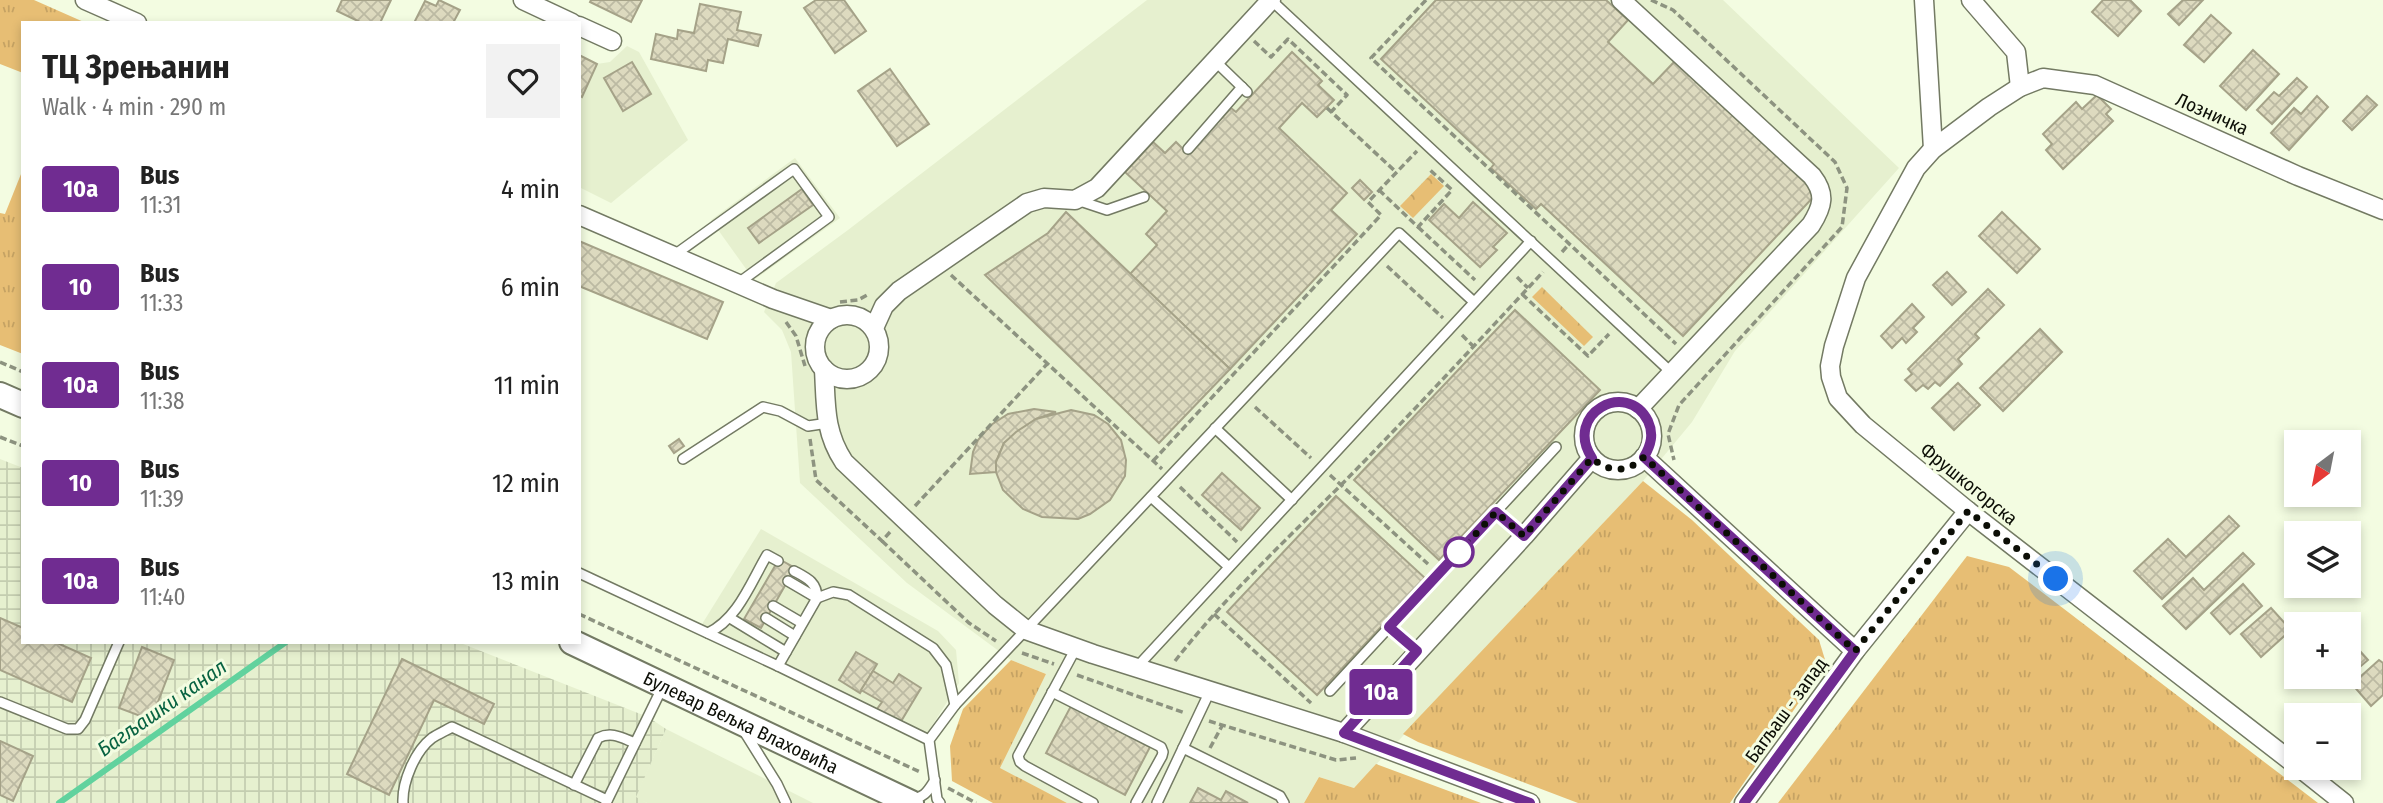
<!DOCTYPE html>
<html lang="en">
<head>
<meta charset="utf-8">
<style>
  body { margin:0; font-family:"Fira Sans Condensed",sans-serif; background:#f2f2f2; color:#222; height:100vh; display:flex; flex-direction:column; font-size:26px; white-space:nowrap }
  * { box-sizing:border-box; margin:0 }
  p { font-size:23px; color:#767676 }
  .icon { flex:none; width:38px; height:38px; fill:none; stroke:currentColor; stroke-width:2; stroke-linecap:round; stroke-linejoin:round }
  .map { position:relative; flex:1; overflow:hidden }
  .sheet { position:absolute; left:21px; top:21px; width:560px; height:623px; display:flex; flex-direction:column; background:#fff; border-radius:0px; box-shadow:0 4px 10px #0003 }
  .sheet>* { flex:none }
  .badge { padding:0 14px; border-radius:5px; font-size:24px; line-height:46px }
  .needle { width:46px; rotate:212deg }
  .buttons { position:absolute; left:2284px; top:430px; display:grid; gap:14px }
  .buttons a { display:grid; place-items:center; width:77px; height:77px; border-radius:0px; background:#fff; box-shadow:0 4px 10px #0003; font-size:35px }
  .you { position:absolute; width:35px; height:35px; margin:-18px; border:5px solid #fff; border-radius:50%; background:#1a73e8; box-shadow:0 0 0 10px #1a73e833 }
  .map>.badge { position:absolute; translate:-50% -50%; box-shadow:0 0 0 4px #fff }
  .round { display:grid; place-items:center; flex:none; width:74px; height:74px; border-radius:0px; background:#f2f2f2 }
  .overview { display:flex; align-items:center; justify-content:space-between; height:119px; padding:0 21px }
  h1 { font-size:33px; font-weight:700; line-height:52px }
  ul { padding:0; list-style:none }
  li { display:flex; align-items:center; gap:21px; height:98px; padding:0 21px }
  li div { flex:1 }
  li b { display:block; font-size:26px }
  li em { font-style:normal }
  li .badge { min-width:77px; font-weight:700; text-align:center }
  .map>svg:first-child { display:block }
  .built { fill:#e6f0cf }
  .industrial { fill:url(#industrial-grid) }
  .grass { fill:url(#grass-tufts) }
  .forest { fill:url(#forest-crowns) }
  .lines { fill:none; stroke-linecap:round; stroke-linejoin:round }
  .stream { stroke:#61d29e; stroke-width:6 }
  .building { fill:url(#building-cross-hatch); stroke:#a5a288; stroke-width:2 }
  .lane-casing { stroke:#737a63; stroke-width:12 }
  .street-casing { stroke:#737a63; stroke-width:21 }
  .secondary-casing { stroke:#737a63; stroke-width:28 }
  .path { stroke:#8d9380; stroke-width:3.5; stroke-dasharray:7 3.5; stroke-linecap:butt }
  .lane { stroke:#fff; stroke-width:9 }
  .street { stroke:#fff; stroke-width:18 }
  .secondary { stroke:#fff; stroke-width:24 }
  .line-casing { stroke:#fff; stroke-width:16 }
  .line { stroke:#702c91; stroke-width:10 }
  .walk { stroke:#0c0e06; stroke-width:7; stroke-dasharray:0 12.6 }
  .stop-dot { fill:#fff; stroke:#702c91; stroke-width:3.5 }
  .labels { text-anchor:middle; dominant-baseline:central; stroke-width:6; stroke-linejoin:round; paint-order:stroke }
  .street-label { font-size:19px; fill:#0c0e06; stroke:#f3fce1 }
  .water-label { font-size:21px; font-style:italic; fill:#086342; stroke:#f3fce1 }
</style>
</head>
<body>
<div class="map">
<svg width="2383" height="803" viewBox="0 0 2383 803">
  <defs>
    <pattern id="industrial-grid" width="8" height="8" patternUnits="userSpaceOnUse" patternTransform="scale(1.75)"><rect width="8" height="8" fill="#e6f0cf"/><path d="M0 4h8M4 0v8" fill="none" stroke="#c4cdb0"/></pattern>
    <pattern id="grass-tufts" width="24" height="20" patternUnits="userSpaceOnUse" patternTransform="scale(1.75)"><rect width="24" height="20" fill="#e7be74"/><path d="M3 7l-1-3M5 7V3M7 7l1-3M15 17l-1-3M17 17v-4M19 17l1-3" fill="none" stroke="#c5a263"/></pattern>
    <pattern id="forest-crowns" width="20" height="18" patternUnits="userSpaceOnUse" patternTransform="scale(1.75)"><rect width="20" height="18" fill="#e7be74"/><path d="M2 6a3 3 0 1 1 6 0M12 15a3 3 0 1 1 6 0" fill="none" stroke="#c5a263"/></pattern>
    <pattern id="building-cross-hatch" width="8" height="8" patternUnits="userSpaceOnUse" patternTransform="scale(1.75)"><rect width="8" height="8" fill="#dddabf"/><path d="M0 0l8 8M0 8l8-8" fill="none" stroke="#bcbaa3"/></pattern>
  </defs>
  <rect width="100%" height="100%" fill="#f3fce1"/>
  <g class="built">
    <path d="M1147,0H1723L1899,168L1735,351L1692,422L1643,481L1354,788L1319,777L1304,803H1067L999,768L1046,674L1011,660L907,583L800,483L791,352L782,330L764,312L776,283L848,230Z"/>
    <path d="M627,46L639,52L688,140L611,203L579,187V102L597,64L610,62Z"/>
    <path d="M795,158L840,218L754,280L711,220Z"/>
    <path d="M761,529L938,631L956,650L959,683L923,740L699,629Z"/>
    <path d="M666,729L813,803H647L635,798Z"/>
  </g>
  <path class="industrial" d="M0,459L23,468V642H458L648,717L666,729L636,797L647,803H0Z"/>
  <g class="grass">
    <path d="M0,0H34L86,23H23V73L0,64Z"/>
    <path d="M23,169V354L0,345V213L5,214Z"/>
    <path d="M1643,481L1692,520L1819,640L1826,663L1730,803H1578L1418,742L1403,734Z"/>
    <path d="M1967,556L2009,567L2318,803H1778Z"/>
    <path d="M1011,660L1046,674L1000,768L1067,803H993L952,781L950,746L963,709Z"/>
    <path d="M1376,764L1481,803H1304L1319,777L1354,788Z"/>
  </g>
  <g class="forest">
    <path d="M1431,174L1444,186L1413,218L1400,206Z"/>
    <path d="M1542,287L1593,337L1584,346L1532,297Z"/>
  </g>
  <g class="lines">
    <path class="stream" d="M59,803L286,642"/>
  </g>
  <g class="building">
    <path d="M342,0H391L380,23H362L337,11Z"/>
    <path d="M439,0L460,10L453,23H414L425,1L436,6Z"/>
    <path d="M591,0H642L631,22L590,2Z"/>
    <path d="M816,0H844L866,31L835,53L804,8Z"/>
    <path d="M1436,0H1606L1628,20L1608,42L1653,84L1676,60L1818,192L1683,336L1541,204L1536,209L1491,168L1494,164L1381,59Z"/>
    <path d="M2103,0H2130L2141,11L2118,36L2092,12Z"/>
    <path d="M2183,0H2203L2179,25L2168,14Z"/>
    <path d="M700,4L741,12L737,30L761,35L758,46L728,39L723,63L708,60L706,71L651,59L656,34L677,39L678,30L694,33Z"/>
    <path d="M2211,15L2231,33L2204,62L2184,45Z"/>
    <path d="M2253,50L2279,74L2246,110L2220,86Z"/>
    <path d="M1292,52L1322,81L1318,85L1334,100L1317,117L1302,103L1279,128L1347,193L1331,210L1357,234L1230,369L1130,274L1157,245L1146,234L1167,211L1125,172L1153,142L1165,153L1176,142L1188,154L1231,108L1236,112Z"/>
    <path d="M579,55L597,64L582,97L579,95Z"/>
    <path d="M632,62L651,94L623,111L604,78Z"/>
    <path d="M890,69L929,124L897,146L858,91Z"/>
    <path d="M2297,78L2307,87L2272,124L2257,110L2274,92L2279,96Z"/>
    <path d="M2097,95L2111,109L2106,114L2113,121L2063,169L2046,150L2052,144L2043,134L2076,102L2082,109Z"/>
    <path d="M2317,96L2328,107L2289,150L2271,133L2294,108L2301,114Z"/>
    <path d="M2367,96L2377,105L2352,130L2343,121Z"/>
    <path d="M1360,180L1372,192L1364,200L1352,188Z"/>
    <path d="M802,189L813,205L759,243L748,228Z"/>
    <path d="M1473,202L1507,233L1493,247L1497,250L1480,267L1429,220L1444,204L1459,218Z"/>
    <path d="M1066,212L1230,369L1159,443L985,275L1048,233Z"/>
    <path d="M2002,212L2040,249L2017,273L1979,236Z"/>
    <path d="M579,241L723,302L707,339L579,286Z"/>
    <path d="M1947,272L1966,292L1952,305L1933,285Z"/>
    <path d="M1988,289L2004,305L1975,334L1979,338L1958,359L1962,364L1940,386L1935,382L1928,389L1923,385L1916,391L1905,380L1912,374L1908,369Z"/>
    <path d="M1912,304L1924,317L1913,328L1917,332L1906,343L1902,338L1892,348L1881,336Z"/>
    <path d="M1515,310L1600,390L1439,560L1354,480Z"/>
    <path d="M2040,329L2062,352L2003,411L1980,388Z"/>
    <path d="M1958,383L1980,405L1954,430L1932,408Z"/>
    <path d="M1034,409L1056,412L1036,419L1004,443L996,462V472L970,474L973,452L978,440L991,425L1008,414Z"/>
    <path d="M1071,410L1094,415L1108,424L1121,440L1126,460L1125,476L1110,500L1090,514L1078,519L1042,517L1023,509L1003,490L996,472V462L1004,443L1016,432L1036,419Z"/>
    <path d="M679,439L684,446L674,453L669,446Z"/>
    <path d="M1222,473L1260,508L1241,530L1202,495Z"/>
    <path d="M1336,496L1426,579L1317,695L1227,612Z"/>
    <path d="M2229,516L2239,526L2162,599L2134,571L2168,539L2186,557Z"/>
    <path d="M2243,553L2254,564L2186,629L2163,606L2193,578L2204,590Z"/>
    <path d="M779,559L795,568L761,628L744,619Z"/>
    <path d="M2243,584L2262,606L2230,634L2211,613Z"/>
    <path d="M2271,608L2291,630L2261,657L2241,634Z"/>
    <path d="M0,618L23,628V642H55L91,658L72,702L0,670Z"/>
    <path d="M2350,640L2368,660L2348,677V641Z"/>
    <path d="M142,647L174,660L151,720L119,708Z"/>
    <path d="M856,652L877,664L860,693L839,680Z"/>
    <path d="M402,659L494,704L484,724L434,700L389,795L347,774Z"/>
    <path d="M2379,660L2383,663V695L2371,706L2352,684Z"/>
    <path d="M873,671L893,683L899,674L921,688L900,723L877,709L882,702L861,690Z"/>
    <path d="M1071,706L1150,747L1125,795L1046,753Z"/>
    <path d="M0,741L33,756L13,801L0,795Z"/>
    <path d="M1198,788L1221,800L1226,791L1248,803H1190Z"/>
  </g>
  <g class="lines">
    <defs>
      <g id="lane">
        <path d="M1271,0L1672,373"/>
        <path d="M1215,61L1247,92"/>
        <path d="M1188,149L1242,87"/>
        <path d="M1077,200L1107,210L1144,197"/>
        <path d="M673,256L794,169L829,217L737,284"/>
        <path d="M1215,428L1292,500"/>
        <path d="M683,459L763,407L780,411L808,426L828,423"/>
        <path d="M1151,497L1229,567"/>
        <path d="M1496,512L1524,536"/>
        <path d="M579,573L778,666L929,740"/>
        <path d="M788,581L817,598"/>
        <path d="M817,598L833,592L849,595L933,648L946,665L955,705"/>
        <path d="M773,606L802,623"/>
        <path d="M730,618L786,652"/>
        <path d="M766,618L795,636"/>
        <path d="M1389,627L1417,651"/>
        <path d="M708,633C738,619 751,582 767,555L778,561"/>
        <path d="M1076,648L1018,756L1020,762L1025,766L1093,803"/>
        <path d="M778,666L817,598C817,582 807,578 794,571"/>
        <path d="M1136,668L1531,241"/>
        <path d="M1330,691L1556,447"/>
        <path d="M1052,692L1161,747L1163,752L1162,756L1136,803"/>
        <path d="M0,702L67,729H78L85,720L119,642"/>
        <path d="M744,731L777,784L786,803"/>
        <path d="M1183,748L1210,691"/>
        <path d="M574,785L598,738C612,731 622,738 635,743"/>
        <path d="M910,798C924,799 928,791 935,780"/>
        <path d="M403,803C402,782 415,751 432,738C438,734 445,731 452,727L607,800"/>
        <path d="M606,803L663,686"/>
        <path d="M940,803L937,799L929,740L955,705L1399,233L1474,302"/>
        <path d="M1157,803L1183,748L1280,796L1284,803"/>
      </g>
      <g id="street">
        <path d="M85,0L137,23"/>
        <path d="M523,0L572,23"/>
        <path d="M1621,0L1812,176C1826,194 1823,206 1811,225L1638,409"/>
        <path d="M1924,0L1933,149"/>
        <path d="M1971,0L2016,52L2020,87"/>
        <path d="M579,26L612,41"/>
        <path d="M579,215L773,299L831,319"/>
        <circle cx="847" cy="347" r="32"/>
        <path d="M874,328L884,306L899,291L1027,203L1044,198L1075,200L1097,188L1271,0"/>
        <path d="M824,369C826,405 824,432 844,462L995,605L1026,630L1093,654L1344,733L1530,803"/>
        <circle cx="1618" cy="436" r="34"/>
        <path d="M1644,457L1855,651"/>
        <path d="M1344,733L1524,536L1592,458"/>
        <path d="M2296,765L1968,511L1863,425L1838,398L1831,377L1830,366L1834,346L1856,278L1916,168L1933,149L1989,107L2020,87L2043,78L2095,85L2298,176L2383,210"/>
        <path d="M2300,768L2344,803"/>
        <path d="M1744,803L1855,651L1968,511"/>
      </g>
      <g id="secondary">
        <path d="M0,395L23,405"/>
        <path id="s1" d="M572,642L911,803"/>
      </g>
    </defs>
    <use href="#lane" class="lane-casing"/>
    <use href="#street" class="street-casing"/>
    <use href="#secondary" class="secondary-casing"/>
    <g class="path">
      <path d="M1426,0L1371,58L1676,344"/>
      <path d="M1651,0L1673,10L1835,162L1847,188L1842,227L1679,405L1668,434L1674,460"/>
      <path d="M1254,41L1271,57L1288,39L1347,95L1331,112"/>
      <path d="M1327,108L1396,172"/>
      <path d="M1379,190L1418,227L1452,190L1429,169"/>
      <path d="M1418,227L1475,280"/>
      <path d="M1562,252L1569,244"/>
      <path d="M1387,266L1443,318"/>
      <path d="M951,275L1162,469"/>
      <path d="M1517,277L1528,288"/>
      <path d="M1522,294L1588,356L1609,334"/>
      <path d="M840,302L858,300L869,294"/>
      <path d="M786,322L796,336L805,366"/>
      <path d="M1462,335L1473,346"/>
      <path d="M0,362L23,372"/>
      <path d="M1255,407L1311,458"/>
      <path d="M0,437L23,446"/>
      <path d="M810,439L816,480L882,541L890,532"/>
      <path d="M1153,461L1381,215L1368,202L1417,151"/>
      <path d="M1330,475L1428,564"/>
      <path d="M1180,487L1237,542"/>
      <path d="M915,506L1048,363"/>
      <path d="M882,541L969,623L996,641"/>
      <path d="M579,614L920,772"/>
      <path d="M1214,614L1311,703"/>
      <path d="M1022,653L1054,664"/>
      <path d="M1175,661C1225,597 1283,543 1340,486C1409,416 1476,344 1543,272"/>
      <path d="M1077,675L1185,713"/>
      <path d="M1209,721L1336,760L1356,758"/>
      <path d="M1210,748L1222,726"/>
      <path d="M948,788L976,803"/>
    </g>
    <use href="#lane" class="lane"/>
    <use href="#street" class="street"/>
    <use href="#secondary" class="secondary"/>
  </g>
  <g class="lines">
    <defs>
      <path id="line" d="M1530,803L1344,733L1417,651L1389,627L1496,512L1524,536L1592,458C1563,414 1627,379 1648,421C1654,434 1651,445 1644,457L1855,651L1744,803"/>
    </defs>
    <use href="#line" class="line-casing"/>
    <use href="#line" class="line"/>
    <path class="walk" d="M1459,552L1496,512L1524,536L1592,458C1609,473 1628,473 1644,457L1855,651L1968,511L2056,579"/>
  </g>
  <circle class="stop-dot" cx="1459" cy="552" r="14"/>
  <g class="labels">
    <g class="street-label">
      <text transform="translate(2212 114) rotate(24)">Лозничка</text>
      <text transform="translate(1969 484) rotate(39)">Фрушкогорска</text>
      <text transform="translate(1786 710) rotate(-54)">Багљаш - запад</text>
      <text stroke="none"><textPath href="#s1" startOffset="187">Булевар Вељка Влаховића</textPath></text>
    </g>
    <g class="water-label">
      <text transform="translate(162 708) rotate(-35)">Багљашки канал</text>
    </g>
  </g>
</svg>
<div class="buttons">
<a><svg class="needle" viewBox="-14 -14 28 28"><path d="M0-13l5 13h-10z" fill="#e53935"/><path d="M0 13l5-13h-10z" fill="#767676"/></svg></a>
<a><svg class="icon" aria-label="layers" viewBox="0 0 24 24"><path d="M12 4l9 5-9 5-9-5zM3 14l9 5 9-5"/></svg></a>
<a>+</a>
<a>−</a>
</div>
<div class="you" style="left:2056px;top:579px"></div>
<b class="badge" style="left:1381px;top:692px;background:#702c91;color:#fff">10а</b>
<section class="sheet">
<div class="overview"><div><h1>ТЦ Зрењанин</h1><p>Walk · 4 min · 290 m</p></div><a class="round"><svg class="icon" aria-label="heart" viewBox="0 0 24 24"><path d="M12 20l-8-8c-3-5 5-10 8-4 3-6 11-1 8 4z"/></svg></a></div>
<ul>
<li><span class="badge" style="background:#702c91;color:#fff">10а</span><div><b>Bus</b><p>11:31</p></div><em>4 min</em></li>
<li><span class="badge" style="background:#702c91;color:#fff">10</span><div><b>Bus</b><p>11:33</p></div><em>6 min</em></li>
<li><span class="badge" style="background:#702c91;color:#fff">10а</span><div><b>Bus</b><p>11:38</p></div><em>11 min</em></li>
<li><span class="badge" style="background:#702c91;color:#fff">10</span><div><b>Bus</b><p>11:39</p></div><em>12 min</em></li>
<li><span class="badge" style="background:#702c91;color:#fff">10а</span><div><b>Bus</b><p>11:40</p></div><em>13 min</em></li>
</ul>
</section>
</div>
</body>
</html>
